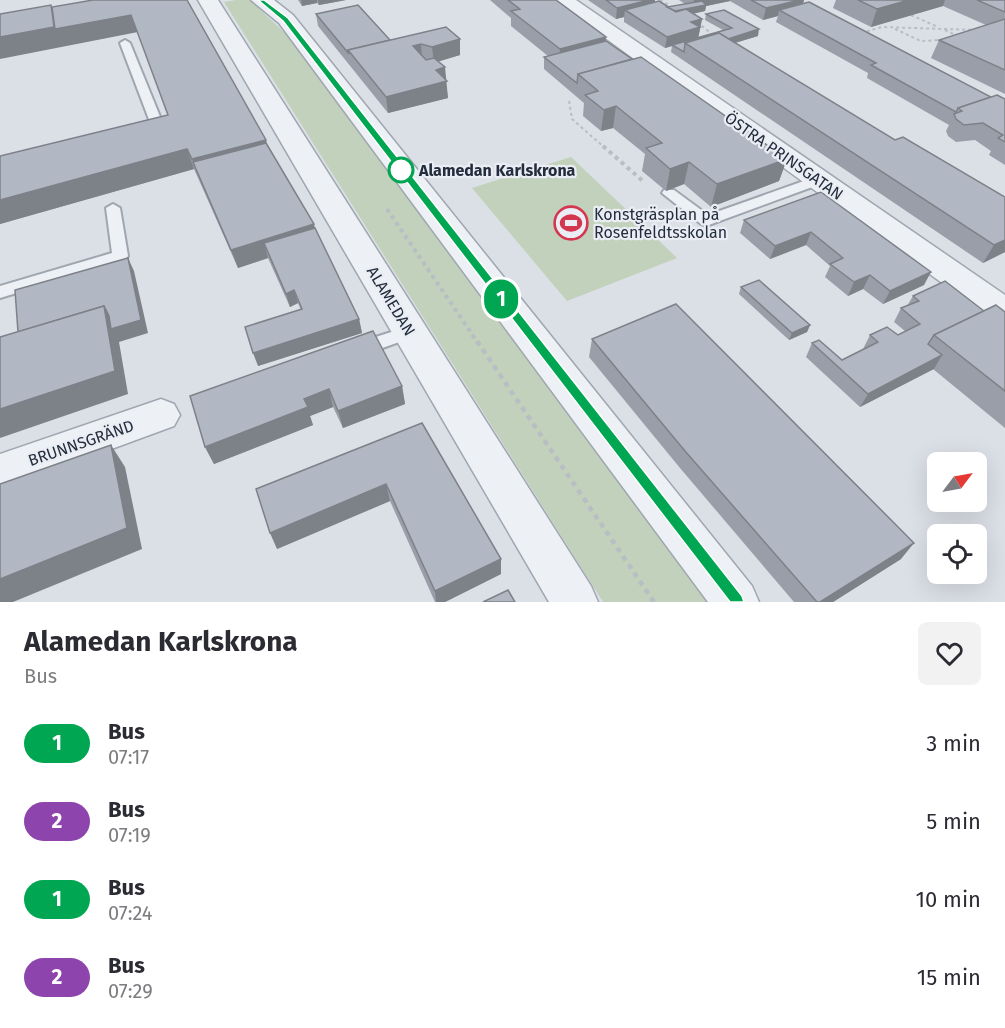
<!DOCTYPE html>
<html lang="en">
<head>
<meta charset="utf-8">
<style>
  body { margin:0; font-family:"Fira Sans",sans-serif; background:#f2f2f3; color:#2b2b33; height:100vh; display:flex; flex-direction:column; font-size:22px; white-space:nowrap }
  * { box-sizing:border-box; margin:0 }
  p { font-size:20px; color:#7c7c81 }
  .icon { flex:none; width:33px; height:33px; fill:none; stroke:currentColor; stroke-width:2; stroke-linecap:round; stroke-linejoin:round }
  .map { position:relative; height:602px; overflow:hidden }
  .details { display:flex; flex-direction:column; background:#fff; flex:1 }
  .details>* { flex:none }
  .badge { padding:0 12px; border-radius:20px; font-size:21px; line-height:39px }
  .needle { width:39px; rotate:58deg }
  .tools { position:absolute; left:927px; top:452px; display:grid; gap:12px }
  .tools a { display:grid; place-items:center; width:60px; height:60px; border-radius:9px; background:#fff; box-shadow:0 6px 24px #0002; font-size:30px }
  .map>.badge { position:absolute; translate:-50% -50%; box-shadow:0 0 0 3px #fff }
  .round { display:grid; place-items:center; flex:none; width:63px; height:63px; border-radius:9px; background:#f2f2f3 }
  .overview { display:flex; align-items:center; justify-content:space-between; height:102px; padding:0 24px }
  h1 { font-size:28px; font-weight:700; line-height:45px }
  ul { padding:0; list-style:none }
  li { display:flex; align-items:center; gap:18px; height:78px; padding:0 24px }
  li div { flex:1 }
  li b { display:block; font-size:22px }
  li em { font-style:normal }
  li .badge { min-width:66px; font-weight:700; text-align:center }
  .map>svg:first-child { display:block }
  .green { fill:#c1d1bb }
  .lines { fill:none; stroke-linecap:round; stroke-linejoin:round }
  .service-casing { stroke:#a0a6b0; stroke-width:4 }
  .minor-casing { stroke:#a0a6b0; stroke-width:3 }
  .tertiary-casing { stroke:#a0a6b0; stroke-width:3 }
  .path-far2 { stroke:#b9bdc4; stroke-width:2; stroke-dasharray:3 3; stroke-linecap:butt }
  .path-far1 { stroke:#b9bdc4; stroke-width:4; stroke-dasharray:4 4; stroke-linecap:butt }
  .path { stroke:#b9bdc4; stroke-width:4.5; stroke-dasharray:5 5; stroke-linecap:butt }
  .service { fill:#edf0f4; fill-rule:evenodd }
  .minor { fill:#edf0f4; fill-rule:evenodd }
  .tertiary { fill:#edf0f4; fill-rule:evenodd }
  .wall { fill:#999ea8 }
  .shaded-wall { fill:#7d8188 }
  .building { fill:#b2b8c3; stroke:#7d8188; stroke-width:1.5 }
  .line { fill:#00a651; stroke:#fff; stroke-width:1.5 }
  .stop-dot { fill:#fff; stroke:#00a651; stroke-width:3 }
  .labels { text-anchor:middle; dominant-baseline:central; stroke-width:4.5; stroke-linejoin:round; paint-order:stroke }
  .street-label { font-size:16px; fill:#242d3d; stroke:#eaeef4 }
  .stop-label { font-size:16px; font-weight:bold; fill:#242d3d; stroke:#eaeef4; text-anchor:start }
  .poi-label { font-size:16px; fill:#242d3d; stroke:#eaeef4; text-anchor:start }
</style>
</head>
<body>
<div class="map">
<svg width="1005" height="602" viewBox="0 0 1005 602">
  <rect width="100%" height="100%" fill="#dbdfe6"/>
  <g class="green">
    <path d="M236,0H250L289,37L714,602H603L224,2Z"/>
    <path d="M571,157L677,258L567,301L472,188Z"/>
  </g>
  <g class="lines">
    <defs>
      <g id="service">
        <path d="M125,40L130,43L163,124L161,127L143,131L137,127L139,124L150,122L120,43Z"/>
        <path d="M818,176L823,177L825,180L823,183L706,226L701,224L662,193L664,190H674L708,215Z"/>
        <path d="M113,204L120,208L128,256L125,260L0,298V286L112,253L106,208Z"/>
        <path d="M410,326L416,328L419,332L416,336L360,356L354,354L351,349L354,344Z"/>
      </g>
      <g id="minor">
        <path d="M553,0H576L1005,295V324L993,320Z"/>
        <path d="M161,399L174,404L180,415L174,426L0,490V454Z"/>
      </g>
      <g id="tertiary">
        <path d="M198,0H218L591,586L598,602H549Z"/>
        <path d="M251,0H274L293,15L752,586L759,602H708L279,23Z"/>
      </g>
    </defs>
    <use href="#service" class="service-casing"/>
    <use href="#minor" class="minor-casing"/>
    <use href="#tertiary" class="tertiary-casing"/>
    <g class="path-far2">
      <path d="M660,0L669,5L662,7"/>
      <path d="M911,15L938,27"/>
      <path d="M697,22L713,35"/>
      <path d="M895,29L921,41L942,40"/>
      <path d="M945,30L960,37"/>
      <path d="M861,33L882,27L976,30"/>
      <path d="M569,101L572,119L605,148"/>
    </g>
    <g class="path-far1">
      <path d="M603,146L645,183"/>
      <path d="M387,209L478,343"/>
    </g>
    <path class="path" d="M477,341L654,602"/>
    <use href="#service" class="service"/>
    <use href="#minor" class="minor"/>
    <use href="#tertiary" class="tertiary"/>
  </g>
  <g class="wall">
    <path d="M187,0L266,143L315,228L359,319L362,333L258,366L301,310L298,303L290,307L268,258L238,268L194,169L0,224V156L168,115L138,32L52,7Z"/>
    <path d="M298,0H346L319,5L317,3L302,6Z"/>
    <path d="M490,0H556L606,37V41L632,59L787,159L779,181L711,207L684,184L666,191L642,171L645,154L613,128L601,131L583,116L584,103L544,69V57L548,56L511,26V18Z"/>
    <path d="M588,0H655V2L667,7L685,4L679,0H804L803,4L991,97L1005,99V165L989,155L991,151L975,140L956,142L948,136L946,131L949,125L867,78L868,73L776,22L778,16L763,20L730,1L706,6L705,11L693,14L702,19L698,38L723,30L705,20L706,14L758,36L735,43L895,140L1005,197V252L983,263L671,52L672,46L665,48L624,22V17L616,19Z"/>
    <path d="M836,0H1005V94L931,58L939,40L986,25L943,6L871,27L833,8Z"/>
    <path d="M316,14L390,40L460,39V55L438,61L445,80L448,98L388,113L318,26Z"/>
    <path d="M821,192L924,285L883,304L863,289L848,296L825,277L830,266L806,245L770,259L740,233L744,220Z"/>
    <path d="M741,287L810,325L807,332L789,340L739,294Z"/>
    <path d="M913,296L984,311L1005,312V428L933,369L860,407L806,357L812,343L842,360L863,349L870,335H898L905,331L894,322L901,308L907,306Z"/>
    <path d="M592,339L901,559L833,602H794L680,468L589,357Z"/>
    <path d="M402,386L405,404L343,428L333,407L310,416L313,425L214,464L205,447L190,396Z"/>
    <path d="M422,423L501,574L445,602H435L390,501L277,549Z"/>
  </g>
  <g class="shaded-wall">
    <path d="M301,0H317V3L302,6Z"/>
    <path d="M318,0H346L319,5Z"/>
    <path d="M649,0H655L654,10H625L624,17L616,19L617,8Z"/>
    <path d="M694,0H730V1L706,6L705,11L671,18L672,12L693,7Z"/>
    <path d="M800,0H804L801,10H779L778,16L763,20L766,8Z"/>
    <path d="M909,0H945L943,6L871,27L877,9Z"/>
    <path d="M131,15L138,32L0,59V37L59,25Z"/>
    <path d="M702,19L698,39L672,45V46L665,48L667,37L691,22Z"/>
    <path d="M759,29L758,36L701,53L695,49Z"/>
    <path d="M606,37L604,53L559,65L560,49Z"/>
    <path d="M460,39V55L434,63L432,47Z"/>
    <path d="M421,44L422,60L413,46Z"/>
    <path d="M445,67L448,98L388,113L386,97L436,70Z"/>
    <path d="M616,106L613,128L601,131L604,110Z"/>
    <path d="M266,140L271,160L201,179L192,159Z"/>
    <path d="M187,149L194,169L0,224V200Z"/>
    <path d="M787,159L779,181L711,207L717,184Z"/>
    <path d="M689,162L684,184L666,191L670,169Z"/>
    <path d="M314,224L318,241L264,243L268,258L238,268L231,250Z"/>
    <path d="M811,232L806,245L770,259L775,246Z"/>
    <path d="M1005,240V252L983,263L994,245Z"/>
    <path d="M128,258L134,271L148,333L119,342L128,394L0,438V409L104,306Z"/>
    <path d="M931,272L924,285L883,304L890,291Z"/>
    <path d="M870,275L863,289L848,296L854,282Z"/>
    <path d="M294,290L298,303L290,307L286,294Z"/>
    <path d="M359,319L362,333L258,366L253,353Z"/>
    <path d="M810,325L807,332L789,340L792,333Z"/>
    <path d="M942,355L934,369L860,407L868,394Z"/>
    <path d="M402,386L405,404L343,428L338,411Z"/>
    <path d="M329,389L333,407L310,416L313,425L214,464L205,447L304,399Z"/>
    <path d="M111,445L125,467L142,549L13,602H0V579Z"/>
    <path d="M386,484L390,501L277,549L270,533Z"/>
    <path d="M914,543L901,559L833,602H820Z"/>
    <path d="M501,559V574L445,602H436L435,591Z"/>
  </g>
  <g class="building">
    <path d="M93,0H187L266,140L192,159L187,149L0,200V156L168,115L131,15L55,29L52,7Z"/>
    <path d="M508,0H556L606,37L560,49L511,11L520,9Z"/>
    <path d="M606,0H649L617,8Z"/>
    <path d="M751,0H800L766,8Z"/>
    <path d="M858,0H909L877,9Z"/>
    <path d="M977,0H1005V12Z"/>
    <path d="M659,1L676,12L686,9L702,19L691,22L700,27L667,37L625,10Z"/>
    <path d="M702,1L706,5L675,11L667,7Z"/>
    <path d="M809,2L991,97L958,108L956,112L871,65L876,63L779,10Z"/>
    <path d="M51,5L54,27L0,37V14Z"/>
    <path d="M358,5L390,40L348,50L349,54L316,14Z"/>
    <path d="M724,10L759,29L728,39L719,33L685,43L684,52L672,45L732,28L706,14Z"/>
    <path d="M1005,19V70L939,40Z"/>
    <path d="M446,27L460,39L432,47L421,44L413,46L426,60L434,58L445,67L436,70L447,81L386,97L348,50Z"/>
    <path d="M719,33L895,140L903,137L1005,197V240L994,245L685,43Z"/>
    <path d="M606,41L632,59L578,74L577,83L544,57Z"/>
    <path d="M641,57L787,159L717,184L689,162L670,169L646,148L662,143L616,106L604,110L585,95L598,91L578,74Z"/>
    <path d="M997,95L1005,99V142L998,138L1003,135L983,123L964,125L956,119L954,114L962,111L958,108Z"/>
    <path d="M266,143L314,224L231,250L193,162Z"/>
    <path d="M821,192L931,272L890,291L870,275L854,282L830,264L843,258L811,232L775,246L744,220Z"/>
    <path d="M315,228L359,319L253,353L245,327L302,309L294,290L286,294L264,243Z"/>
    <path d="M128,258L141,320L111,329L109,316L104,306L18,332L15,290Z"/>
    <path d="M759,280L810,325L792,333L741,287Z"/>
    <path d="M945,281L984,311L934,335L928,344L942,355L868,394L812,343L819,340L842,360L878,342L870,335L887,327L898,335L920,324L901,308L919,301L913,296Z"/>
    <path d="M676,304L914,543L820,602H817L685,451L592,339Z"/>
    <path d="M996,305L1005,312V391L934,335Z"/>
    <path d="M104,306L115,371L0,409V337Z"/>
    <path d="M373,331L402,386L338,411L329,389L304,399L308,407L205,447L190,396Z"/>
    <path d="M422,423L501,559L435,591L386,484L270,533L256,489Z"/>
    <path d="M111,445L127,528L0,579V484Z"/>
    <path d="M508,590L515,602H483Z"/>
  </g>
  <path class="line" d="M258,0H264L288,18L742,596L744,602H730L283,21Z"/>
  <defs>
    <symbol id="stadium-ring" viewBox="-11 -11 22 22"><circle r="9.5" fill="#eaeef4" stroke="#d5364f" stroke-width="1.5"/><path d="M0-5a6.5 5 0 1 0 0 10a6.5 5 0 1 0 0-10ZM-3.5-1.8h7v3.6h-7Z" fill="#d5364f"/></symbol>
  </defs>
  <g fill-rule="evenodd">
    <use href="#stadium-ring" x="552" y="204" width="38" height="38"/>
  </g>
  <circle class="stop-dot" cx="401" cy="170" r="12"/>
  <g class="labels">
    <g class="street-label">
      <text transform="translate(784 156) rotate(35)">ÖSTRA PRINSGATAN</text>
      <text transform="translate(391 301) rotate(59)">ALAMEDAN</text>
      <text transform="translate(81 443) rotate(-19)">BRUNNSGRÄND</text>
    </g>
    <g class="stop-label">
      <text x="419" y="170">Alamedan Karlskrona</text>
    </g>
    <g class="poi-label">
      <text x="594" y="214">Konstgräsplan på<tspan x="594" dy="18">Rosenfeldtsskolan</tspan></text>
    </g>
  </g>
</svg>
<div class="tools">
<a><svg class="needle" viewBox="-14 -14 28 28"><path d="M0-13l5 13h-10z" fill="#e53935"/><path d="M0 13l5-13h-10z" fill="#7c7c81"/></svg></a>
<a><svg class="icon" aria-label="locate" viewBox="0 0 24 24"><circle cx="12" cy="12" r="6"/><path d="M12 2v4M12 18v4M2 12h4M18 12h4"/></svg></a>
</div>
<b class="badge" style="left:501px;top:299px;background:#00a651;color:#fff">1</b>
</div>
<section class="details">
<div class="overview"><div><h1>Alamedan Karlskrona</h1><p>Bus</p></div><a class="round"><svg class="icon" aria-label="heart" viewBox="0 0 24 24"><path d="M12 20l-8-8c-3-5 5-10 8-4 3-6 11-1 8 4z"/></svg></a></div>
<ul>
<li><span class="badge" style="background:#00a651;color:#fff">1</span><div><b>Bus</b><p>07:17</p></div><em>3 min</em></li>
<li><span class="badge" style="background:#8e44ad;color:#fff">2</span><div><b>Bus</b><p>07:19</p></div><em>5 min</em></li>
<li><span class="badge" style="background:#00a651;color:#fff">1</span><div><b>Bus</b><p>07:24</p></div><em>10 min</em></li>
<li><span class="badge" style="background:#8e44ad;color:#fff">2</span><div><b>Bus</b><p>07:29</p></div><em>15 min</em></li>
</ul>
</section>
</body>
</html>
